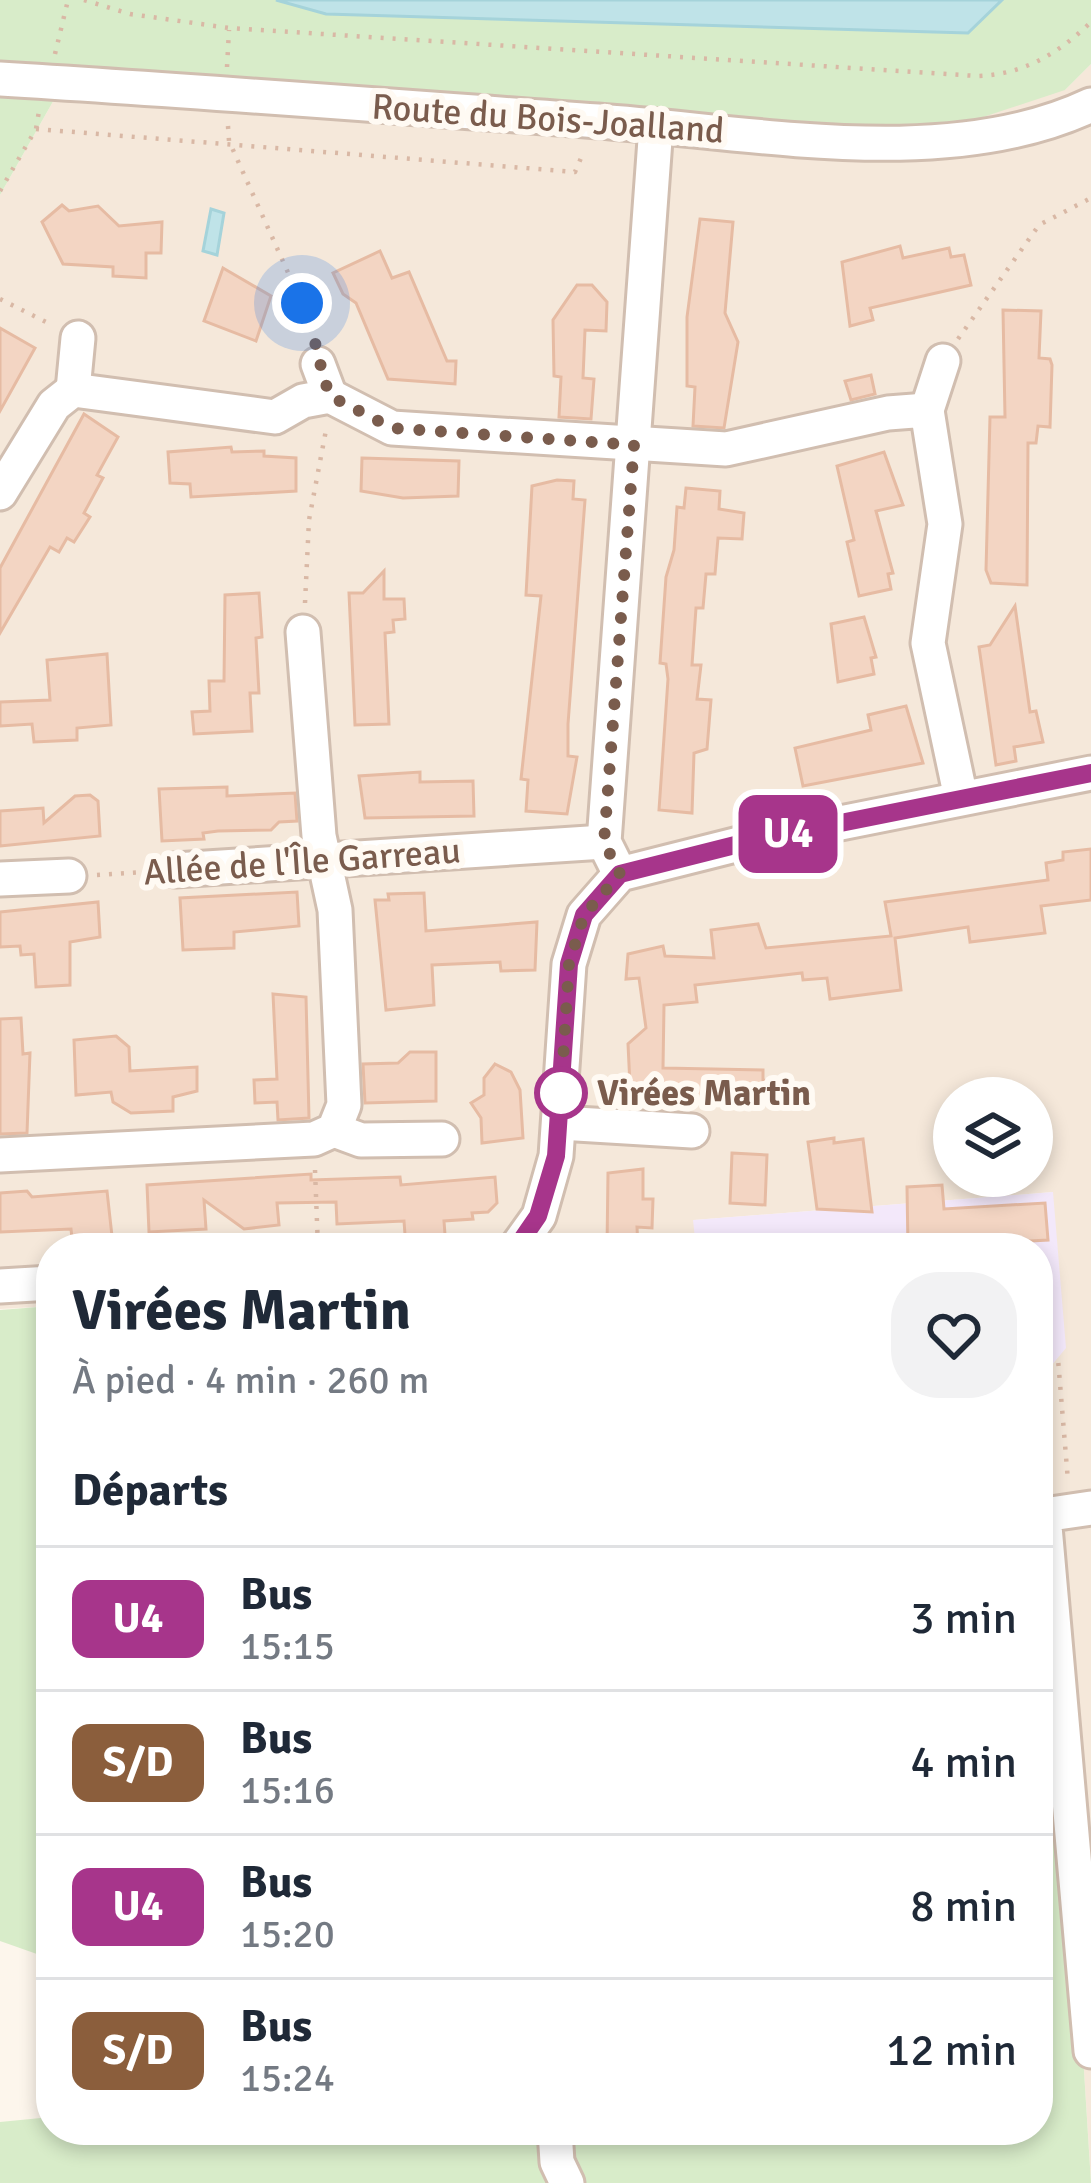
<!DOCTYPE html>
<html lang="fr">
<head>
<meta charset="utf-8">
<style>
  body { margin:0; font-family:Signika,sans-serif; background:#f2f2f3; color:#1f2937; height:100vh; display:flex; flex-direction:column; font-size:45px; white-space:nowrap }
  * { box-sizing:border-box; margin:0 }
  p { font-size:39px; color:#747a83 }
  .icon { flex:none; width:66px; height:66px; fill:none; stroke:currentColor; stroke-width:2; stroke-linecap:round; stroke-linejoin:round }
  .map { position:relative; flex:1; overflow:hidden }
  .sheet { position:absolute; left:36px; top:1233px; width:1017px; height:912px; display:flex; flex-direction:column; background:#fff; border-radius:48px; box-shadow:0 6px 18px #0003 }
  .sheet>* { flex:none }
  .badge { padding:0 24px; border-radius:18px; font-size:42px; line-height:78px }
  .controls { position:absolute; left:933px; top:1077px; display:grid; gap:24px }
  .controls a { display:grid; place-items:center; width:120px; height:120px; border-radius:50%; background:#fff; box-shadow:0 6px 18px #0003; font-size:60px }
  .you { position:absolute; width:60px; height:60px; margin:-30px; border:9px solid #fff; border-radius:50%; background:#1a73e8; box-shadow:0 0 0 18px #1a73e833 }
  .map>.badge { position:absolute; translate:-50% -50%; box-shadow:0 0 0 6px #fff }
  h2 { padding:0 36px; font-size:45px; line-height:108px }
  .round { display:grid; place-items:center; flex:none; width:126px; height:126px; border-radius:48px; background:#f2f2f3 }
  .summary { display:flex; align-items:center; justify-content:space-between; height:204px; padding:0 36px }
  h1 { font-size:57px; font-weight:700; line-height:90px }
  ul { padding:0; list-style:none }
  li { display:flex; align-items:center; gap:36px; height:144px; padding:0 36px; border-top:3px solid #e0e1e3 }
  li div { flex:1 }
  li b { display:block; font-size:45px }
  li em { font-style:normal }
  li .badge { min-width:132px; font-weight:700; text-align:center }
  .map>svg:first-child { display:block }
  .residential { fill:#f5e8da; fill-rule:evenodd }
  .education { fill:#f3e8fa }
  .green { fill:#d8ecc9 }
  .water { fill:#bfe3e8; stroke:#a5d3da; stroke-width:3 }
  .building { fill:#f3d5c3; stroke:#e6bba3; stroke-width:3 }
  .lines { fill:none; stroke-linecap:round; stroke-linejoin:round }
  .minor-casing { stroke:#d1beb0; stroke-width:39 }
  .path { stroke:#d9b8a5; stroke-width:4.5; stroke-dasharray:3 9; stroke-linecap:butt }
  .minor { stroke:#fff; stroke-width:33 }
  .line-casing { stroke:#fff; stroke-width:27 }
  .line { stroke:#a7358b; stroke-width:18 }
  .walk { stroke:#7a5c4d; stroke-width:12; stroke-dasharray:0 21.6 }
  .stop-dot { fill:#fff; stroke:#a7358b; stroke-width:6 }
  .labels { text-anchor:middle; dominant-baseline:central; stroke-width:12; stroke-linejoin:round; paint-order:stroke }
  .street-label { font-size:36px; fill:#7a5c4d; stroke:#fffaf3 }
  .stop-label { font-size:36px; font-weight:bold; fill:#7a5c4d; stroke:#fffaf3; text-anchor:start }
</style>
</head>
<body>
<div class="map">
<svg width="1091" height="2183" viewBox="0 0 1091 2183">
  <rect width="100%" height="100%" fill="#fdf6ec"/>
  <path class="residential" d="M1091,64V2182L1075,1926L1038,1580V1500L1053,1477L1046,1372L1053,1192L694,1220L696,1248H51V1306L0,1309V195L72,68L1065,90ZM954,1098H1032V1176H954Z"/>
  <g class="education">
    <path d="M1053,1192L1066,1348L1046,1372L1053,1477L1038,1500V1248H696L693,1220Z"/>
    <path d="M1038,1580L1058,1769L1038,1771Z"/>
  </g>
  <g class="green">
    <path d="M0,0H276L326,14L967,33L1002,0H1091V64L1065,90L962,124L804,126L72,68L0,195Z"/>
    <path d="M51,1306V1959L0,1941V1310Z"/>
    <path d="M1058,1769L1075,1926L1091,2183H0V2122L51,2117V2130H1038V1771Z"/>
  </g>
  <g class="water">
    <path d="M276,0H1002L968,33L326,14Z"/>
    <path d="M211,209L224,213L217,255L203,251Z"/>
  </g>
  <g class="building">
    <path d="M62,205L69,211L98,206L119,226L162,222L161,253H146V278L113,276V267L63,264L42,222Z"/>
    <path d="M700,219L733,222L725,313L738,342L724,428L693,426L695,387L687,386V317Z"/>
    <path d="M900,246L903,258L949,248L951,257L964,255L971,285L870,308L873,320L850,326L842,262Z"/>
    <path d="M380,251L392,278L409,272L447,361H456L455,384L388,379L356,303L343,294L333,273Z"/>
    <path d="M223,268L271,296L256,341L204,321Z"/>
    <path d="M577,285H592L607,302L606,331L585,330L583,378L594,379L591,419L559,417L561,377L554,376L553,320Z"/>
    <path d="M1003,310L1041,311L1039,358L1050,359L1052,365L1050,427L1038,426L1036,443H1028L1027,585L991,583L986,570L990,417H1005Z"/>
    <path d="M0,328L35,348L0,411Z"/>
    <path d="M871,375L875,394L851,400L845,381Z"/>
    <path d="M84,414L118,437L97,475L103,478L84,513L90,517L74,542L67,538L59,552L50,547L0,633V568Z"/>
    <path d="M231,447L232,452L264,451V456L296,458V491L191,497L190,484L170,483L168,452Z"/>
    <path d="M884,452L903,505L876,511L893,573L888,574L891,589L859,596L847,542L854,540L837,466Z"/>
    <path d="M362,458L459,461L458,496L403,498L361,491Z"/>
    <path d="M557,480L574,481L573,499L585,500L568,724V756L577,757L567,814L526,811L528,780L521,779L541,596L526,595L532,486Z"/>
    <path d="M686,488L720,491L719,509L744,513L742,539L718,538L715,574H706L703,608H696L692,665H701L697,699L711,700L707,749L694,753L692,813L659,810L668,679L666,664L660,663L666,577L674,550L677,507L684,508Z"/>
    <path d="M384,571V599H404L405,619L393,620L394,632L385,633L389,724L355,725L349,593H363Z"/>
    <path d="M259,593L262,637L256,638L259,693H250L252,731L194,734L192,712L210,711L209,681H224L225,595Z"/>
    <path d="M1015,606L1030,712L1036,711L1043,742L1014,747L1016,761L996,765L979,647L990,645Z"/>
    <path d="M864,617L876,657L871,658L874,674L838,682L831,624Z"/>
    <path d="M107,654L111,725L77,728V740L34,742L32,724L0,726V702L50,700L47,660Z"/>
    <path d="M906,706L923,763L803,786L795,748L871,730L868,715Z"/>
    <path d="M420,772V782L473,781L474,816L365,818L359,776Z"/>
    <path d="M227,787V796L295,793L297,821L279,822L271,830L218,831L203,833L204,839L162,841L159,789Z"/>
    <path d="M90,795L98,801L100,836L0,846V811L43,808L44,823L75,796Z"/>
    <path d="M1091,849V900L1041,906L1045,933L970,942L968,927L895,938L901,990L830,999L827,978L803,980L802,973L695,985L697,1002L664,1005L663,1068L763,1070V1080L769,1081V1101L737,1104L663,1094L662,1108L631,1106L628,1044L646,1028L639,978L626,979L628,954L663,946L665,956L714,958L711,930L758,924L766,948L891,936L885,902L1048,880L1046,863L1063,860V852Z"/>
    <path d="M297,892L299,926L234,932V948L183,950L180,898Z"/>
    <path d="M424,893L426,931L537,922L535,970L501,971L500,962L432,965L434,1005L386,1010L375,900H389L388,894Z"/>
    <path d="M98,902L100,937L70,942V985L36,987L34,954L21,955L20,946L0,947V912Z"/>
    <path d="M273,994L306,997L309,1118L278,1120L277,1102L255,1103L254,1080L277,1079Z"/>
    <path d="M21,1018L23,1054L30,1053L27,1133L0,1134V1019Z"/>
    <path d="M116,1036L129,1047L130,1071L197,1067V1091L173,1097V1111L131,1113L113,1102L111,1092L76,1095L74,1040Z"/>
    <path d="M410,1052H436V1101L365,1103L363,1064L398,1063Z"/>
    <path d="M495,1064L511,1072L520,1090L523,1138L482,1143L481,1118L471,1103L484,1095V1078Z"/>
    <path d="M834,1138V1143L863,1139L872,1212L817,1209L808,1142Z"/>
    <path d="M732,1153L767,1155L765,1205L730,1203Z"/>
    <path d="M643,1169V1199H653L652,1228L637,1227L638,1248H607L608,1173Z"/>
    <path d="M311,1174V1180L400,1177L401,1185L495,1177L497,1203L488,1212L472,1213L473,1219L444,1221L446,1248H406L404,1221L337,1224L336,1202L277,1203L279,1225L244,1229L204,1200L206,1229L149,1232L147,1185Z"/>
    <path d="M942,1185L944,1209L1045,1203L1048,1240L908,1248L907,1187Z"/>
    <path d="M27,1191L32,1197L107,1191L112,1236L72,1238L71,1229L0,1232V1193Z"/>
  </g>
  <g class="lines">
    <defs>
      <g id="minor">
        <path d="M0,79C199,91 399,107 598,121C753,132 947,173 1091,105"/>
        <path d="M318,364L330,396"/>
        <path d="M73,390L78,338"/>
        <path d="M927,410L943,361"/>
        <path d="M0,493L54,405L73,390L275,417L303,401L330,396L392,428L726,449L888,413L927,410L945,524L928,643L961,798"/>
        <path d="M175,870L604,842"/>
        <path d="M620,874L604,842L656,126"/>
        <path d="M0,879L69,876"/>
        <path d="M560,1123L692,1131"/>
        <path d="M334,1130L361,1140L442,1139"/>
        <path d="M0,1155L314,1139L334,1130L344,1105L335,910L319,836L303,632"/>
        <path d="M516,1248L539,1216L556,1156L569,964L584,915L620,874L755,840L1091,773"/>
        <path d="M0,1286L51,1283"/>
        <path d="M1091,1508L1044,1515L1091,2051"/>
        <path d="M555,2130L557,2162L567,2183"/>
      </g>
    </defs>
    <use href="#minor" class="minor-casing"/>
    <g class="path">
      <path d="M84,0L130,14L229,28L977,76C1023,75 1059,53 1091,22"/>
      <path d="M55,54L68,0"/>
      <path d="M227,67L229,30"/>
      <path d="M228,126L229,141L316,335"/>
      <path d="M36,129L575,172L584,151"/>
      <path d="M0,191L36,129L39,111"/>
      <path d="M0,299L52,325"/>
      <path d="M958,339L1039,225L1091,198"/>
      <path d="M305,603L309,520L326,430"/>
      <path d="M97,875L145,872"/>
      <path d="M315,1170L318,1248"/>
      <path d="M1038,1360L1058,1359L1068,1481"/>
    </g>
    <use href="#minor" class="minor"/>
  </g>
  <g class="lines">
    <defs>
      <path id="line" d="M516,1248L538,1216L556,1156L569,964L584,915L620,874L755,840L1091,773"/>
    </defs>
    <use href="#line" class="line-casing"/>
    <use href="#line" class="line"/>
    <path class="walk" d="M302,303C316,335 318,364 330,396L392,428L634,445L604,842L620,874L584,915L569,964L561,1093"/>
  </g>
  <circle class="stop-dot" cx="561" cy="1093" r="24"/>
  <g class="labels">
    <g class="street-label">
      <text transform="translate(548 119) rotate(4)">Route du Bois-Joalland</text>
      <text transform="translate(302 862) rotate(-4)">Allée de l'Île Garreau</text>
    </g>
    <g class="stop-label">
      <text x="597" y="1093">Virées Martin</text>
    </g>
  </g>
</svg>
<div class="controls">
<a><svg class="icon" aria-label="layers" viewBox="0 0 24 24"><path d="M12 4l9 5-9 5-9-5zM3 14l9 5 9-5"/></svg></a>
</div>
<div class="you" style="left:302px;top:303px"></div>
<b class="badge" style="left:788px;top:834px;background:#a7358b;color:#fff">U4</b>
<section class="sheet">
<div class="summary"><div><h1>Virées Martin</h1><p>À pied · 4 min · 260 m</p></div><a class="round"><svg class="icon" aria-label="heart" viewBox="0 0 24 24"><path d="M12 20l-8-8c-3-5 5-10 8-4 3-6 11-1 8 4z"/></svg></a></div>
<h2>Départs</h2>
<ul>
<li><span class="badge" style="background:#a7358b;color:#fff">U4</span><div><b>Bus</b><p>15:15</p></div><em>3 min</em></li>
<li><span class="badge" style="background:#8b5e3c;color:#fff">S/D</span><div><b>Bus</b><p>15:16</p></div><em>4 min</em></li>
<li><span class="badge" style="background:#a7358b;color:#fff">U4</span><div><b>Bus</b><p>15:20</p></div><em>8 min</em></li>
<li><span class="badge" style="background:#8b5e3c;color:#fff">S/D</span><div><b>Bus</b><p>15:24</p></div><em>12 min</em></li>
</ul>
</section>
</div>
</body>
</html>
